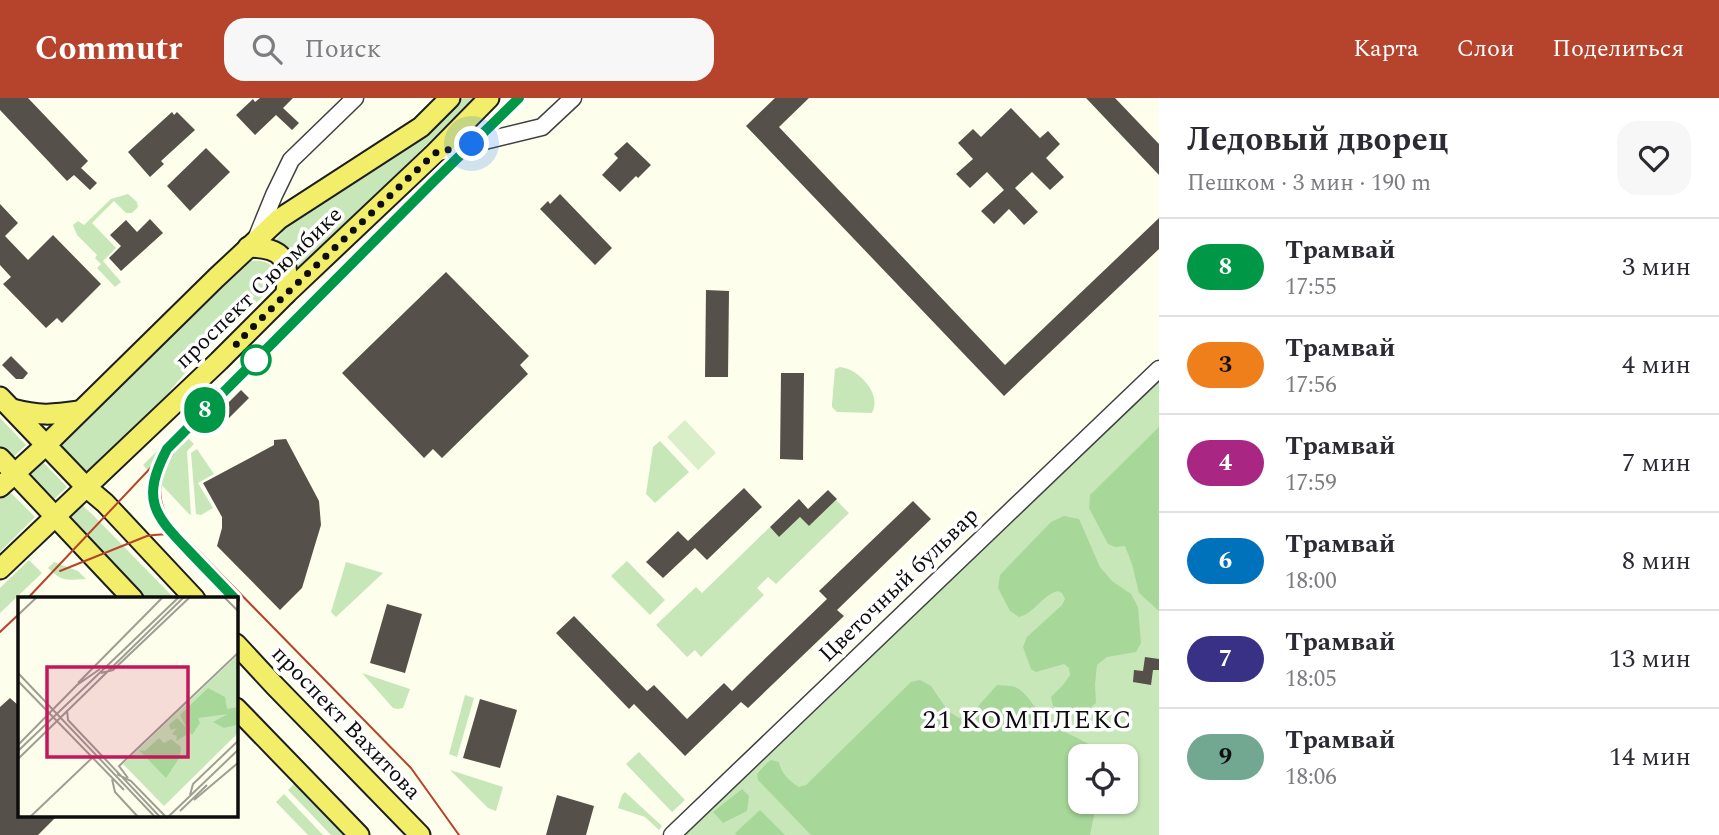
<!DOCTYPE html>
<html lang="ru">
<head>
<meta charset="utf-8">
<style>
  body { margin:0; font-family:Spectral,serif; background:#f7f7f7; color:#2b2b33; height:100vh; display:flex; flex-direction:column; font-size:26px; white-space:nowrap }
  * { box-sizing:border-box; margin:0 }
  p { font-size:23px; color:#7c7c81 }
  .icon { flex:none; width:38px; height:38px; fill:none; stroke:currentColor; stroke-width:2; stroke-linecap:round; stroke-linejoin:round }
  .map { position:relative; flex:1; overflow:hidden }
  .panel { display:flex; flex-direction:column; background:#fff; width:560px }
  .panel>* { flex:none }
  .badge { padding:0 14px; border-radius:23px; font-size:24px; line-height:46px }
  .controls { position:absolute; left:1068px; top:646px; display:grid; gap:14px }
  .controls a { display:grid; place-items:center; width:70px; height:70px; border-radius:14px; background:#fff; box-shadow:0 2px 5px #0004; font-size:35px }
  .you { position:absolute; width:35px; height:35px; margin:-18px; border:5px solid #fff; border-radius:50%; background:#1a73e8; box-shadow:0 0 0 10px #1a73e833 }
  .map>.badge { position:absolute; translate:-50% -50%; box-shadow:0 0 0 4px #fff }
  .round { display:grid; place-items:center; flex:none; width:74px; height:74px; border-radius:21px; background:#f7f7f7 }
  .headline { display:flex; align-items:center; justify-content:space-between; height:119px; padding:0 28px }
  h1 { font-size:33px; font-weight:700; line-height:52px }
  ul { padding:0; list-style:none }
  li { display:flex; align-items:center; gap:21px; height:98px; padding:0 28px; border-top:2px solid #e1e1e2 }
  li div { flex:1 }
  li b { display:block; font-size:26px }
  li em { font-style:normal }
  li .badge { min-width:77px; font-weight:700; text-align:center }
  header { display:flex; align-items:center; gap:42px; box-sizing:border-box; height:98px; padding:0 35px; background:#b6432b; color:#fff }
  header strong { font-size:33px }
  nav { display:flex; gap:38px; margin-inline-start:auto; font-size:24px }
  .search { width:490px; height:63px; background:#f7f7f7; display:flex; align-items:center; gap:18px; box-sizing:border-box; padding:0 24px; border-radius:21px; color:#7c7c81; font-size:26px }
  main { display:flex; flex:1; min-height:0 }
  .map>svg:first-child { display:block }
  .green { fill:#c7e7b9; fill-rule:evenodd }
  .forest { fill:#a7d799 }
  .pitch { fill:#daeeca }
  .building { fill:#55504a }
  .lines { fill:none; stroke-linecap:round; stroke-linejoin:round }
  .minor-casing { stroke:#404040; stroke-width:19 }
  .major-casing { stroke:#1e1e1e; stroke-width:23 }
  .minor { stroke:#fff; stroke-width:16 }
  .major { stroke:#f2ee69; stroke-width:19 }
  .tram { stroke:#b6432b; stroke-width:2 }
  .line-casing { stroke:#fff; stroke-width:16 }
  .line { stroke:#009746; stroke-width:10 }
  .walk { stroke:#0d0d0d; stroke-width:7; stroke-dasharray:0 12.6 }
  .stop-dot { fill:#fff; stroke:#009746; stroke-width:3.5 }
  .labels { text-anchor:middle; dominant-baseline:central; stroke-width:7; stroke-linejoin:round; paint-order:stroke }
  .street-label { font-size:23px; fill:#0d0d0d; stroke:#fff }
  .quarter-label { font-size:26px; letter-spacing:2px; fill:#0d0d0d; stroke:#fff }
  .inset-road { fill:none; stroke:#9e9e93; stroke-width:2 }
  .view { fill:#c2185b; fill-opacity:0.15; stroke:#c2185b; stroke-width:3.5 }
  .inset-edge { fill:none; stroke:#0d0d0d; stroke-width:3.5 }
</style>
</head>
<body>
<header>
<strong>Commutr</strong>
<div class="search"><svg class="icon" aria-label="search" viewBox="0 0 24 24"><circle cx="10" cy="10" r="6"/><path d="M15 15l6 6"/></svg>Поиск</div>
<nav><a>Карта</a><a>Слои</a><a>Поделиться</a></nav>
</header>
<main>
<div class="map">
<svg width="1159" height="737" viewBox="0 0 1159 737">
  <rect width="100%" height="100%" fill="#fefeed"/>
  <g class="green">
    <path d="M463,0H474L301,170H297L273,145L293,122L432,30Z"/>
    <path d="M128,96L137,104L138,109L132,115H126L114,103L92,125L116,150L103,163L121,184L115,189L97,170L101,166L95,160L97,157L77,137L73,127L78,123L84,127L111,101Z"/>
    <path d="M251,163C270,161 278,169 274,188L200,257L165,299L86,376L58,346Z"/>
    <path d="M840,269C859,271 882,296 872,315L837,314L832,309V306L835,271Z"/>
    <path d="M1159,282V737H685ZM1080,658H1125V704H1080Z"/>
    <path d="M0,320L26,347L10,362L0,352Z"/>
    <path d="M179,331L194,346L187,353L191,417L189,416L143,367Z"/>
    <path d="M660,343L689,374L655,405L646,396L653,349Z"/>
    <path d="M197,351L214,376L198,385L213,410L201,417L196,416L191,355Z"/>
    <path d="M40,361L67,389L51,404L24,377Z"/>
    <path d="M8,392L35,419L0,454V399Z"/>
    <path d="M836,402L849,415L776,486L768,479L757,490L764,497L701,559L695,552L687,559L656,527L696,489L702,495L770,429L779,439L800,419L809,428Z"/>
    <path d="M82,407L92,416L175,501H143L67,422Z"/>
    <path d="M29,462L42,475L0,515V490Z"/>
    <path d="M627,463L665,502L650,517L611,478Z"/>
    <path d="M54,464L78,473L86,481C65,482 63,484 48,470Z"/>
    <path d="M346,464L383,475L336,519L331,514Z"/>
    <path d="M362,575L410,591L403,610L398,611L393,610Z"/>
    <path d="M465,597L474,600L457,659L449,656Z"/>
    <path d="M639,654L685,702L672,714L626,666Z"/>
    <path d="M450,672L503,689L496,713L488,710Z"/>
    <path d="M297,683L347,737H331L288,692Z"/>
    <path d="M625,694L662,728L659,732L645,719L618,710L622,697Z"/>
    <path d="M284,696L323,737H308L276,704Z"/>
  </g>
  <g class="forest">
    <path d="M1159,329V513L1139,495L1132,466L1125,448L1115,449L1108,446L1089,410L1090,397Z"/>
    <path d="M1064,418L1079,421L1100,469L1112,483L1131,496L1138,509L1141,545L1136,554L1107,559L1097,567L1095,586L1096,605C1080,619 1071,617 1053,608L1051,599L1063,587L1070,577L1069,570L1064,566L1036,574L1031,571L1023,549L1027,539L1062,507L1065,501L1062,495L1058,493C1042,497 1035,515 1019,519L1010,513L998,490L1000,477L1051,424Z"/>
    <path d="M920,582L931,588L948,613L959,620L972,615L997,587C1004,588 1013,587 1019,591C1030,599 1035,612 1045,620C1060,635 1081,639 1097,652V658H1080V704H1092L1094,718L1090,737H811L758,682L757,676L767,665L771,662L779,664C781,675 789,683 799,689L806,687L911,584Z"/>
    <path d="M742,691L749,698L747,713L723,725L713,714Z"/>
    <path d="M760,712L785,737H737L735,735Z"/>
  </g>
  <path class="pitch" d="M685,322L716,355L698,372L667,339Z"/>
  <g class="building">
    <path d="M0,0H28L88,63L81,70L97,85L90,92L74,77L67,83L0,12Z"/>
    <path d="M260,0H293L283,10L299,25L292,32L276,17L255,37L236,17L253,1L255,4Z"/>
    <path d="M775,0H809L779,29L1005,267L1159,120V151L1004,298L746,28Z"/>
    <path d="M1086,0H1115L1159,46V77Z"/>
    <path d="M1011,10L1040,40L1048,33L1060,46L1046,60L1064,79L1050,92L1032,74L1015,90L1038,114L1024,127L1009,111L994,126L981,113L1004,92L987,74L970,90L956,76L973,61L958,45L973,31L981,39Z"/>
    <path d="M172,14L174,17L177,14L195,32L161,63L164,66L150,79L128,54Z"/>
    <path d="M627,44L651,67L638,80L636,78L620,94L602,77L618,60L614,56Z"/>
    <path d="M206,50L230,74L190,113L167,88Z"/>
    <path d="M560,96L612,150L595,167L540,111L548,103L550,106Z"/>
    <path d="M0,106L18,125L5,138L28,162L53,137L101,186L62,225L57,220L46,230L3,186L11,179L0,167Z"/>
    <path d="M150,121L163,135L121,173L109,160L121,148L110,137L126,122L137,134Z"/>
    <path d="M446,174L529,258L520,267L528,276L442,360L433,351L424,360L342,275Z"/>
    <path d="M706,192L729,193L728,279H705Z"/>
    <path d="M11,258L28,275L23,281H16L2,267Z"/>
    <path d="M781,275H804L803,362L780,361Z"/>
    <path d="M241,292L249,300L229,320L221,312Z"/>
    <path d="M286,341L319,403L321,427L302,490L280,512L217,448L222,430V419L203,385L274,347V342Z"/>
    <path d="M744,390L762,409L707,462L695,450L663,480L646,464L678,433L688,443Z"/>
    <path d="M828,392L837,401L809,428L800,419L779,439L770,429L799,401L808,411Z"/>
    <path d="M913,403L931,421L837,512L844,518L748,610L741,604L685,658L634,606L629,611L556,535L574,518L647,593L654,587L687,621L724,585L732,593L747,578L827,501L819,493Z"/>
    <path d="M387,506L422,516L405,575L370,565Z"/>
    <path d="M1145,559L1159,561V572H1153L1151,587L1133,584L1134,572L1143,573Z"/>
    <path d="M10,600L19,608V718H57L38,737H0V609Z"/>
    <path d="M480,601L517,612L500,670L463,660Z"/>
    <path d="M557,697L594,708L586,737H546Z"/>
  </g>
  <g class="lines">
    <defs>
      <g id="minor">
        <path d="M435,55L542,29L573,0"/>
        <path d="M256,141L274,97L291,62L355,0"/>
        <path d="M672,737L1159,271"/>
      </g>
      <g id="major">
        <path d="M248,149C286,150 289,162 286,196"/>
        <path d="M0,299L86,389L105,405L195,501"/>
        <path d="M12,311C39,318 52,317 79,313"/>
        <path d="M0,360L133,501"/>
        <path d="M0,389L46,347L216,180L279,121L421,29L450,0"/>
        <path d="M0,471L219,263L286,196L435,55L489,0"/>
        <path d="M236,546L274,587L420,737"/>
        <path d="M236,610L359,737"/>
      </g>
    </defs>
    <use href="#minor" class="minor-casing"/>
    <use href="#major" class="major-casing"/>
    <use href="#minor" class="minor"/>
    <use href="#major" class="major"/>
    <g class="tram">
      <path d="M174,353C159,379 154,397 170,424L411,670L459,737"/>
      <path d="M60,473L147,438C161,435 171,436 184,442"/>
      <path d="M27,501L207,310L519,0"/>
      <path d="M0,534L19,516"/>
    </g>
  </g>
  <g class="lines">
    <defs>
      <path id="line" d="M235,501C220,485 204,469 189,453C153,416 141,401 167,351L434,83L519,0"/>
    </defs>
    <use href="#line" class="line-casing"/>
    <use href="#line" class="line"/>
    <path class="walk" d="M256,262L236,246L286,196L435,55L472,46"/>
  </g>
  <circle class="stop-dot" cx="256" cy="262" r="14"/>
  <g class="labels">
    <g class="street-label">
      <text transform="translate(259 190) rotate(-44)">проспект Сююмбике</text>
      <text transform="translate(899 487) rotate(-44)">Цветочный бульвар</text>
      <text transform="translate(346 625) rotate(46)">проспект Вахитова</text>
    </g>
    <g class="quarter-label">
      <text x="1028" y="622">21 КОМПЛЕКС</text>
    </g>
  </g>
  <g transform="translate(18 499)">
    <rect width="220" height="220" fill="#fefeed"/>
    <path d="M220,58V136L146,209L105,167Z" fill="#c7e7b9"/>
    <path d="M190,91L207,100L209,112L220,110L218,128L206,131L195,125L210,117L180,121L182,126L174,138L168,130V138L158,144L159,139L154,137L159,131L153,133L151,128L159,121L168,130L162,118ZM141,141L146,146L153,142L163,150L162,160L148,181L121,153L127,154Z" fill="#a7d799"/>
    <path class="inset-road" d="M206,0L221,15M0,18L19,0M0,76L138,221M83,76L95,73L172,0M0,84L106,193M60,86L145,0M49,113L50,123L143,221M0,148L59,88L82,72M0,154L161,0M0,162L166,0M99,177L113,184L149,221M110,181L101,169L221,55M94,182L97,195L121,221M172,198L175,187L221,143M176,203L221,165M162,214L189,188M11,221L74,161M149,221L221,152"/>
    <path class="view" d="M29,70H170V160H29Z"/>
    <rect width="220" height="220" class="inset-edge"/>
  </g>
</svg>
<div class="controls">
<a><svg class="icon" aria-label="locate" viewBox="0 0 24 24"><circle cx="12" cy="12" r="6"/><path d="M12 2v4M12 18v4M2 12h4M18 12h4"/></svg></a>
</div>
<div class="you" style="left:472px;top:46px"></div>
<b class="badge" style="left:205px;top:312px;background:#009746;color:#fff">8</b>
</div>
<section class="panel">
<div class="headline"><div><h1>Ледовый дворец</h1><p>Пешком · 3 мин · 190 m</p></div><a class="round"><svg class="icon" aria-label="heart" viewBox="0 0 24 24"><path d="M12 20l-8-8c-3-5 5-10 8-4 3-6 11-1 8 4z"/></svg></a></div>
<ul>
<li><span class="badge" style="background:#009746;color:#fff">8</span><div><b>Трамвай</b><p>17:55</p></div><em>3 мин</em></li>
<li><span class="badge" style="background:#ef7f1b;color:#111">3</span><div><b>Трамвай</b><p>17:56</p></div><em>4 мин</em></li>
<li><span class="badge" style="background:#a92683;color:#fff">4</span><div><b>Трамвай</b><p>17:59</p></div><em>7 мин</em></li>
<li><span class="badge" style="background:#0072bc;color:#fff">6</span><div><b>Трамвай</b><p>18:00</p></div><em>8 мин</em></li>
<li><span class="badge" style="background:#393186;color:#fff">7</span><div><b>Трамвай</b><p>18:05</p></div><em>13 мин</em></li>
<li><span class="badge" style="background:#72a891;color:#111">9</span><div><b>Трамвай</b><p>18:06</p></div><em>14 мин</em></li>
</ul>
</section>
</main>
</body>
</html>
